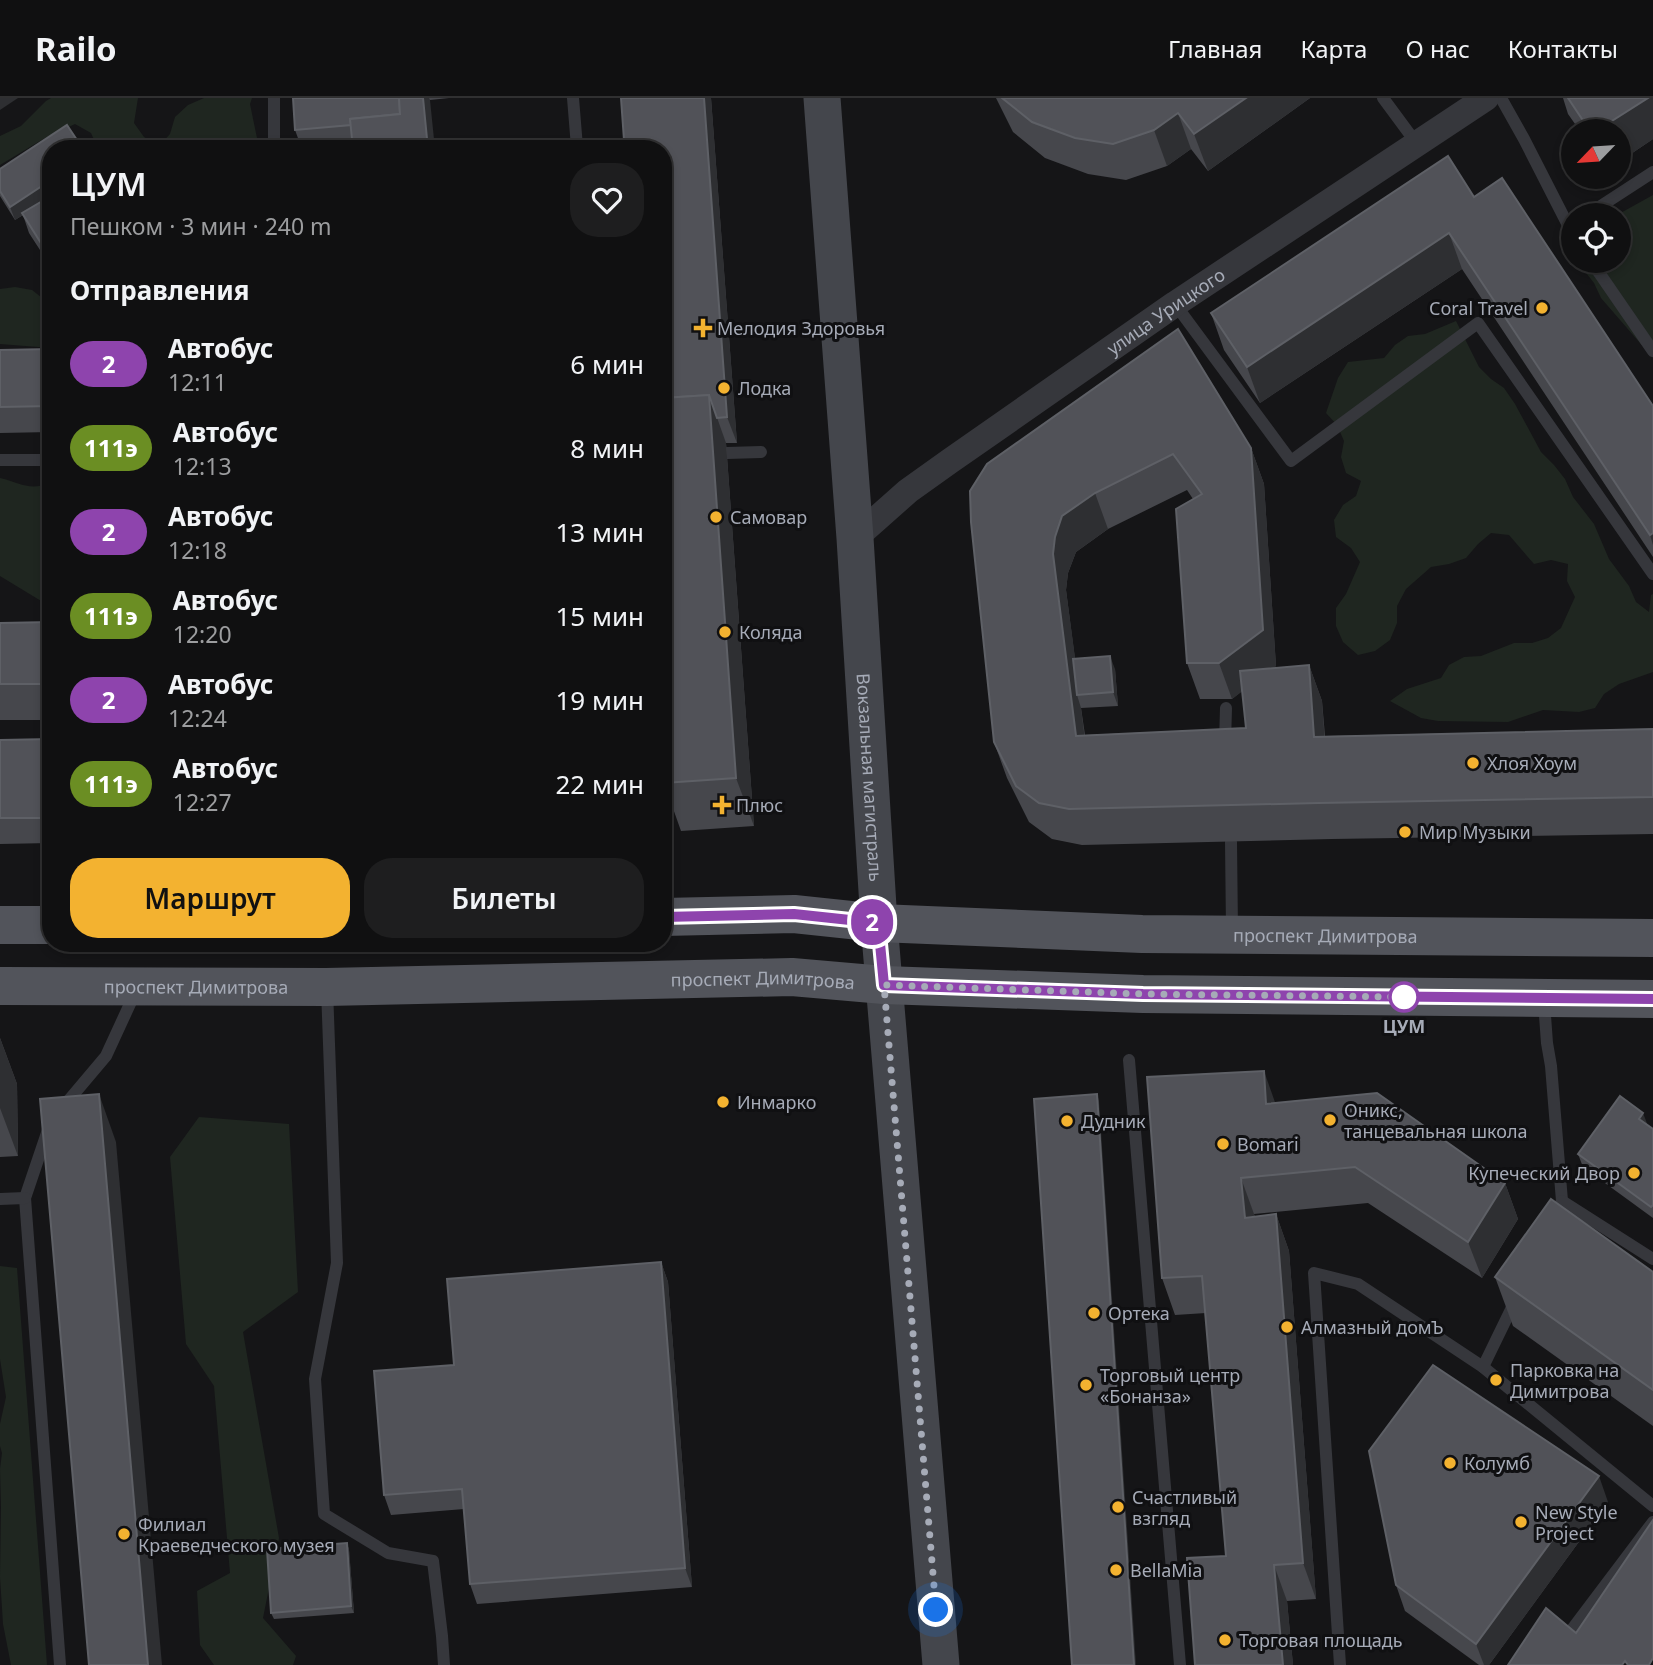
<!DOCTYPE html>
<html lang="ru">
<head>
<meta charset="utf-8">
<style>
  body { margin:0; font-family:"Noto Sans",sans-serif; background:#1e1e1f; color:#f1f3f6; height:100vh; display:flex; flex-direction:column; font-size:26px; white-space:nowrap }
  * { box-sizing:border-box; margin:0 }
  p { font-size:23px; color:#9c9d9f }
  .icon { flex:none; width:38px; height:38px; fill:none; stroke:currentColor; stroke-width:2; stroke-linecap:round; stroke-linejoin:round }
  .map { position:relative; flex:1; overflow:hidden }
  .panel { position:absolute; left:42px; top:42px; width:630px; height:812px; display:flex; flex-direction:column; background:#101011; border-radius:28px; box-shadow:0 4px 10px #0003,0 0 0 2px #303031 }
  .panel>* { flex:none }
  .badge { padding:0 14px; border-radius:23px; font-size:24px; line-height:46px }
  .needle { width:46px; rotate:245deg }
  .tools { position:absolute; left:1561px; top:21px; display:grid; gap:14px }
  .tools a { display:grid; place-items:center; width:70px; height:70px; border-radius:50%; background:#101011; box-shadow:0 4px 10px #0003,0 0 0 2px #303031; font-size:35px }
  .you { position:absolute; width:35px; height:35px; margin:-18px; border:5px solid #fff; border-radius:50%; background:#1a73e8; box-shadow:0 0 0 10px #1a73e833 }
  .map>.badge { position:absolute; translate:-50% -50%; box-shadow:0 0 0 4px #fff }
  h2 { padding:0 28px; font-size:26px; line-height:63px }
  .round { display:grid; place-items:center; flex:none; width:74px; height:74px; border-radius:28px; background:#1e1e1f }
  .overview { display:flex; align-items:center; justify-content:space-between; height:119px; padding:0 28px }
  h1 { font-size:33px; font-weight:600; line-height:52px }
  .button { display:flex; gap:14px; margin-top:auto; padding:14px 28px }
  .button a { flex:1; height:80px; border-radius:28px; background:#f3b230; color:#111; font-size:28px; font-weight:600; line-height:80px; text-align:center }
  .button a+a { background:#1e1e1f; color:#f1f3f6 }
  ul { padding:0; list-style:none }
  li { display:flex; align-items:center; gap:21px; height:84px; padding:0 28px }
  li div { flex:1 }
  li b { display:block; font-size:26px }
  li em { font-style:normal }
  li .badge { min-width:77px; font-weight:700; text-align:center }
  header { display:flex; align-items:center; gap:42px; box-sizing:border-box; height:98px; padding:0 35px; background:#101011; border-bottom:2px solid #303031 }
  header strong { font-size:33px }
  nav { display:flex; gap:38px; margin-inline-start:auto; font-size:24px }
  .map>svg:first-child { display:block }
  .green { fill:#1f2620 }
  .lines { fill:none; stroke-linecap:round; stroke-linejoin:round }
  .lane { stroke:#36373c; stroke-width:12 }
  .street { stroke:#36373c; stroke-width:26 }
  .secondary { stroke:#44464c; stroke-width:37 }
  .primary { stroke:#52545b; stroke-width:38 }
  .wall { fill:#46474c; fill-rule:evenodd }
  .shaded-wall { fill:#2e2f32 }
  .building { fill:#515258; stroke:#5e6066; stroke-width:2 }
  .line-casing { stroke:#fff; stroke-width:16 }
  .line { stroke:#8e44ad; stroke-width:10 }
  .walk { stroke:#a6abb7; stroke-width:7; stroke-dasharray:0 12.6 }
  .poi-dot { fill:#f3b230; stroke:#101012; stroke-width:2.5 }
  .stop-dot { fill:#fff; stroke:#8e44ad; stroke-width:3.5 }
  .labels { text-anchor:middle; dominant-baseline:central; stroke-width:6; stroke-linejoin:round; paint-order:stroke }
  .poi-label { font-size:18px; fill:#a6abb7; stroke:#101012; text-anchor:start }
  .street-label { font-size:18px; fill:#a6abb7; stroke:#101012 }
  .stop-label { font-size:18px; font-weight:bold; fill:#a6abb7; stroke:#101012 }
</style>
</head>
<body>
<header>
<strong>Railo</strong>
<nav><a>Главная</a><a>Карта</a><a>О нас</a><a>Контакты</a></nav>
</header>
<div class="map">
<svg width="1653" height="1567" viewBox="0 0 1653 1567">
  <rect width="100%" height="100%" fill="#151517"/>
  <g class="green">
    <path d="M51,0H138L134,25L144,39L159,48L170,36L175,19L188,7L204,0H252L250,6L257,40L258,51H98L91,35L75,26L45,40L0,67V38L21,28L46,3Z"/>
    <path d="M1653,97V260L1601,200L1594,185L1583,171V163H1619V117H1617Z"/>
    <path d="M15,189L32,192L51,207V250L0,246V191Z"/>
    <path d="M1456,223L1479,269L1491,281L1504,290L1515,306L1541,354L1554,367L1565,381L1573,399L1594,426L1609,461L1629,488L1636,504L1649,514L1651,497L1653,496V574L1619,586L1604,596L1595,610L1579,614L1543,612L1508,624L1438,623L1421,620L1390,603L1407,591L1441,580L1449,567L1464,559L1481,558L1514,545H1532L1548,540L1561,530L1575,499L1567,483L1568,466L1551,462L1534,466L1509,437L1491,435L1478,446L1466,460L1449,466L1431,469L1406,491L1397,508V525L1390,542L1375,553L1358,557L1343,544L1336,528V510L1346,496L1360,464L1351,450L1336,439L1334,422L1343,407L1356,398L1361,383L1346,375L1341,359L1344,343L1337,327L1326,315L1338,280L1348,264L1384,260L1395,247L1408,238L1425,236Z"/>
    <path d="M0,380C21,385 28,393 51,385V509L0,478Z"/>
    <path d="M199,1019L289,1026L298,1194L243,1234L279,1440L263,1520L296,1558L293,1567H214L200,1547L197,1493L230,1475L214,1288L186,1246L170,1059Z"/>
    <path d="M0,1168L17,1170L47,1567H11L3,1526L0,1479L1,1409L0,1371L2,1355L0,1348V1326L6,1299L0,1261Z"/>
  </g>
  <g class="lines">
    <g class="lane">
      <path d="M274,0V47L275,51"/>
      <path d="M573,0L577,49"/>
      <path d="M1383,0L1417,46"/>
      <path d="M1501,0L1524,41L1573,137"/>
      <path d="M1587,117L1653,74"/>
      <path d="M1591,163L1653,253"/>
      <path d="M1175,206L1291,363L1478,225L1653,476"/>
      <path d="M727,355L761,354"/>
      <path d="M0,362H51"/>
      <path d="M1225,645L1226,610"/>
      <path d="M1231,744L1232,832"/>
      <path d="M327,891L337,1165L315,1281L324,1416L388,1455L433,1463L442,1538L444,1567"/>
      <path d="M1544,904L1547,945L1551,968L1562,1103L1554,1121"/>
      <path d="M1129,962L1180,1567"/>
      <path d="M63,1009L106,958L135,895"/>
      <path d="M49,1029L25,1100L60,1567"/>
      <path d="M0,1101L25,1100"/>
      <path d="M1562,1103L1653,1161"/>
      <path d="M1483,1269L1653,1408"/>
      <path d="M1340,1567L1314,1175L1358,1186L1483,1269L1516,1201"/>
      <path d="M1545,1567L1653,1424"/>
    </g>
    <path class="street" id="s1" d="M855,440L908,393L950,363L1175,206L1486,0"/>
    <path class="secondary" id="s2" d="M822,0L855,440L879,825L941,1567"/>
    <g class="primary">
      <path id="s3" d="M663,819L794,816L879,825L1142,836L1653,840"/>
      <path d="M0,827H51"/>
      <path id="s4" d="M0,888L326,889L792,879L884,887L1143,896L1653,901"/>
    </g>
  </g>
  <g class="wall">
    <path d="M293,0H449L430,2L353,47L310,51H302L295,32Z"/>
    <path d="M621,0H711L737,345H726L754,728L681,733L664,685L663,51L624,42Z"/>
    <path d="M996,0H1310L1208,73L1191,51L1167,68L1126,82L1088,76L1045,60L1013,34Z"/>
    <path d="M1563,0H1653V41L1619,64V33H1580L1568,16Z"/>
    <path d="M51,51V169L29,135L23,117L15,122L0,98V71Z"/>
    <path d="M1474,99L1653,308V459L1462,171L1260,305L1224,252L1211,215Z"/>
    <path d="M51,251V334L0,335V252Z"/>
    <path d="M1251,350L1264,386L1276,568L1273,570L1309,567L1322,603L1325,638L1653,631V736L1332,741L1082,747L1052,741L1029,724L1007,680L994,644L987,366ZM1187,392L1193,401L1187,565L1200,601H1232L1242,593L1246,630L1085,637L1081,610L1118,608L1115,571L1075,561L1066,492L1068,475L1076,454L1108,431Z"/>
    <path d="M51,524V622H0V525Z"/>
    <path d="M51,641V745L0,746V642Z"/>
    <path d="M0,940L17,986L18,1058L0,1059Z"/>
    <path d="M1275,1005L1505,1085L1518,1121L1482,1180L1368,1105L1254,1116L1255,1119L1276,1116L1289,1153L1316,1501L1287,1503L1293,1567H1195L1226,1458L1206,1215L1175,1217L1162,1180Z"/>
    <path d="M1648,1027L1653,1031V1120L1583,1069L1578,1056Z"/>
    <path d="M661,1164L668,1184L692,1489L477,1506L470,1486L464,1411L391,1417L384,1397L454,1267Z"/>
    <path d="M1653,1174V1328L1513,1228L1495,1179Z"/>
    <path d="M1608,1404L1489,1567H1479L1405,1513L1396,1487Z"/>
    <path d="M347,1445L349,1452L354,1515L274,1521L271,1515Z"/>
  </g>
  <g class="shaded-wall">
    <path d="M0,0H18L0,12Z"/>
    <path d="M423,0H429L430,2L435,51H428Z"/>
    <path d="M704,0H711L737,345L727,319Z"/>
    <path d="M1246,0H1310L1208,73L1194,36Z"/>
    <path d="M1648,0H1653V41L1619,64V33H1596Z"/>
    <path d="M1178,15L1191,51L1167,68L1154,32Z"/>
    <path d="M51,82V99L15,122L10,109Z"/>
    <path d="M1449,135L1462,171L1260,305L1247,269Z"/>
    <path d="M709,297L726,345L754,728L736,680Z"/>
    <path d="M1251,350L1264,386L1276,568L1232,601L1219,565Z"/>
    <path d="M1095,395L1108,431L1076,454L1068,475L1066,492L1080,597H1077L1081,610L1089,674L1076,638L1053,456L1055,439L1062,418Z"/>
    <path d="M1653,435V447L1650,437Z"/>
    <path d="M1110,558L1115,571L1118,608L1113,594Z"/>
    <path d="M1309,567L1322,603L1327,675L1314,639Z"/>
    <path d="M0,940L17,986L18,1058L0,1010Z"/>
    <path d="M1264,973L1277,1010L1266,1006Z"/>
    <path d="M99,996L116,1044L162,1567H148Z"/>
    <path d="M1097,996L1099,1003L1136,1567H1134Z"/>
    <path d="M1643,1015L1648,1028L1639,1021Z"/>
    <path d="M1241,1080L1254,1116L1258,1156L1245,1120Z"/>
    <path d="M1505,1085L1518,1121L1482,1180L1468,1144Z"/>
    <path d="M1276,1116L1289,1153L1316,1501L1303,1465Z"/>
    <path d="M661,1164L668,1184L692,1489L685,1470Z"/>
    <path d="M1599,1378L1608,1404L1489,1567H1484L1476,1546Z"/>
    <path d="M347,1445L349,1452L354,1515L351,1508Z"/>
    <path d="M1274,1467L1287,1503L1293,1567H1283Z"/>
  </g>
  <g class="building">
    <path d="M293,0H399L400,16L350,21L351,27L295,32Z"/>
    <path d="M399,0H423L428,51H353L350,21L400,16Z"/>
    <path d="M621,0H704L727,319L717,320L709,297L663,300V51H526L624,42Z"/>
    <path d="M1002,0H1246L1194,36L1178,15L1154,32L1113,46L1075,40L1032,24Z"/>
    <path d="M1568,0H1648L1596,33H1590Z"/>
    <path d="M67,27L83,51H51V82L10,109L0,93V71Z"/>
    <path d="M1448,58L1474,99L1502,80L1653,308V435L1650,437L1449,135L1247,269L1211,215Z"/>
    <path d="M51,98V161L22,115Z"/>
    <path d="M1178,231L1251,350L1263,532L1219,565H1187L1176,411L1202,396L1173,356L1095,395L1062,418L1055,439L1053,456L1076,638L1246,630L1240,573L1309,567L1314,639L1653,631V699L1318,705L1069,711L1039,705L1016,688L994,644L971,424L970,393L987,366Z"/>
    <path d="M51,251V308L0,309V252Z"/>
    <path d="M709,297L736,680L664,685L663,300Z"/>
    <path d="M51,524V586H0V525Z"/>
    <path d="M1110,558L1113,594L1077,597L1073,561Z"/>
    <path d="M51,641V720H0V642Z"/>
    <path d="M1264,973L1266,1006L1377,995L1505,1085L1468,1144L1355,1069L1241,1080L1245,1120L1276,1116L1303,1465L1274,1467L1283,1567H1195L1187,1460L1226,1458L1202,1178L1162,1180L1147,979Z"/>
    <path d="M99,996L148,1567H89L40,1001Z"/>
    <path d="M1097,996L1134,1567H1072L1034,1001Z"/>
    <path d="M1620,998L1643,1015L1639,1021L1653,1031V1107L1651,1109L1578,1056Z"/>
    <path d="M1551,1101L1653,1174V1292L1495,1179Z"/>
    <path d="M661,1164L685,1470L470,1486L462,1391L384,1397L374,1273L454,1267L447,1181Z"/>
    <path d="M1433,1267L1599,1378L1476,1546L1396,1487L1369,1353Z"/>
    <path d="M1653,1422V1560L1649,1567H1628L1625,1563L1622,1567H1508L1546,1510L1576,1535Z"/>
    <path d="M347,1445L351,1508L271,1515L267,1451Z"/>
  </g>
  <g class="lines">
    <defs>
      <path id="line" d="M663,819L794,816L878,825L884,887L1143,896L1653,901"/>
    </defs>
    <use href="#line" class="line-casing"/>
    <use href="#line" class="line"/>
    <path class="walk" d="M936,1512L884,887L1143,896L1410,899H1404"/>
  </g>
  <g class="poi-dot">
    <circle cx="1542" cy="210" r="7"/>
    <path d="M699.5 219.5h7v7h7v7h-7v7h-7v-7h-7v-7h7z"/>
    <circle cx="724" cy="290" r="7"/>
    <circle cx="716" cy="419" r="7"/>
    <circle cx="725" cy="534" r="7"/>
    <circle cx="1473" cy="665" r="7"/>
    <path d="M718.5 696.5h7v7h7v7h-7v7h-7v-7h-7v-7h7z"/>
    <circle cx="1405" cy="734" r="7"/>
    <circle cx="723" cy="1004" r="7"/>
    <circle cx="1330" cy="1022" r="7"/>
    <circle cx="1067" cy="1023" r="7"/>
    <circle cx="1223" cy="1046" r="7"/>
    <circle cx="1634" cy="1075" r="7"/>
    <circle cx="1094" cy="1215" r="7"/>
    <circle cx="1287" cy="1229" r="7"/>
    <circle cx="1496" cy="1282" r="7"/>
    <circle cx="1086" cy="1287" r="7"/>
    <circle cx="1450" cy="1365" r="7"/>
    <circle cx="1118" cy="1409" r="7"/>
    <circle cx="1521" cy="1424" r="7"/>
    <circle cx="124" cy="1436" r="7"/>
    <circle cx="1116" cy="1472" r="7"/>
    <circle cx="1225" cy="1542" r="7"/>
  </g>
  <circle class="stop-dot" cx="1404" cy="899" r="14"/>
  <g class="labels">
    <g class="poi-label">
      <text x="1528" y="210" text-anchor="end">Coral Travel</text>
      <text x="717" y="230">Мелодия Здоровья</text>
      <text x="738" y="290">Лодка</text>
      <text x="730" y="419">Самовар</text>
      <text x="739" y="534">Коляда</text>
      <text x="1487" y="665">Хлоя Хоум</text>
      <text x="736" y="707">Плюс</text>
      <text x="1419" y="734">Мир Музыки</text>
      <text x="737" y="1004">Инмарко</text>
      <text x="1344" y="1012">Оникс,<tspan x="1344" dy="21">танцевальная школа</tspan></text>
      <text x="1081" y="1023">Дудник</text>
      <text x="1237" y="1046">Bomari</text>
      <text x="1620" y="1075" text-anchor="end">Купеческий Двор</text>
      <text x="1108" y="1215">Ортека</text>
      <text x="1301" y="1229">Алмазный домЪ</text>
      <text x="1510" y="1272">Парковка на<tspan x="1510" dy="21">Димитрова</tspan></text>
      <text x="1100" y="1277">Торговый центр<tspan x="1100" dy="21">«Бонанза»</tspan></text>
      <text x="1464" y="1365">Колумб</text>
      <text x="1132" y="1399">Счастливый<tspan x="1132" dy="21">взгляд</tspan></text>
      <text x="1535" y="1414">New Style<tspan x="1535" dy="21">Project</tspan></text>
      <text x="138" y="1426">Филиал<tspan x="138" dy="21">Краеведческого музея</tspan></text>
      <text x="1130" y="1472">BellaMia</text>
      <text x="1239" y="1542">Торговая площадь</text>
    </g>
    <g class="street-label">
      <text stroke="none"><textPath href="#s1" startOffset="385">улица Урицкого</textPath></text>
      <text stroke="none"><textPath href="#s2" startOffset="681">Вокзальная магистраль</textPath></text>
      <text stroke="none"><textPath href="#s3" startOffset="663">проспект Димитрова</textPath></text>
      <text stroke="none"><textPath href="#s4" startOffset="763">проспект Димитрова</textPath></text>
      <text stroke="none"><textPath href="#s4" startOffset="196">проспект Димитрова</textPath></text>
    </g>
    <g class="stop-label">
      <text x="1404" y="928">ЦУМ</text>
    </g>
  </g>
</svg>
<div class="tools">
<a><svg class="needle" viewBox="-14 -14 28 28"><path d="M0-13l5 13h-10z" fill="#e53935"/><path d="M0 13l5-13h-10z" fill="#9c9d9f"/></svg></a>
<a><svg class="icon" aria-label="locate" viewBox="0 0 24 24"><circle cx="12" cy="12" r="6"/><path d="M12 2v4M12 18v4M2 12h4M18 12h4"/></svg></a>
</div>
<div class="you" style="left:936px;top:1512px"></div>
<b class="badge" style="left:872px;top:824px;background:#8e44ad;color:#fff">2</b>
<section class="panel">
<div class="overview"><div><h1>ЦУМ</h1><p>Пешком · 3 мин · 240 m</p></div><a class="round"><svg class="icon" aria-label="heart" viewBox="0 0 24 24"><path d="M12 20l-8-8c-3-5 5-10 8-4 3-6 11-1 8 4z"/></svg></a></div>
<h2>Отправления</h2>
<ul>
<li><span class="badge" style="background:#8e44ad;color:#fff">2</span><div><b>Автобус</b><p>12:11</p></div><em>6 мин</em></li>
<li><span class="badge" style="background:#6b8e23;color:#fff">111э</span><div><b>Автобус</b><p>12:13</p></div><em>8 мин</em></li>
<li><span class="badge" style="background:#8e44ad;color:#fff">2</span><div><b>Автобус</b><p>12:18</p></div><em>13 мин</em></li>
<li><span class="badge" style="background:#6b8e23;color:#fff">111э</span><div><b>Автобус</b><p>12:20</p></div><em>15 мин</em></li>
<li><span class="badge" style="background:#8e44ad;color:#fff">2</span><div><b>Автобус</b><p>12:24</p></div><em>19 мин</em></li>
<li><span class="badge" style="background:#6b8e23;color:#fff">111э</span><div><b>Автобус</b><p>12:27</p></div><em>22 мин</em></li>
</ul>
<div class="button"><a>Маршрут</a><a>Билеты</a></div>
</section>
</div>
</body>
</html>
